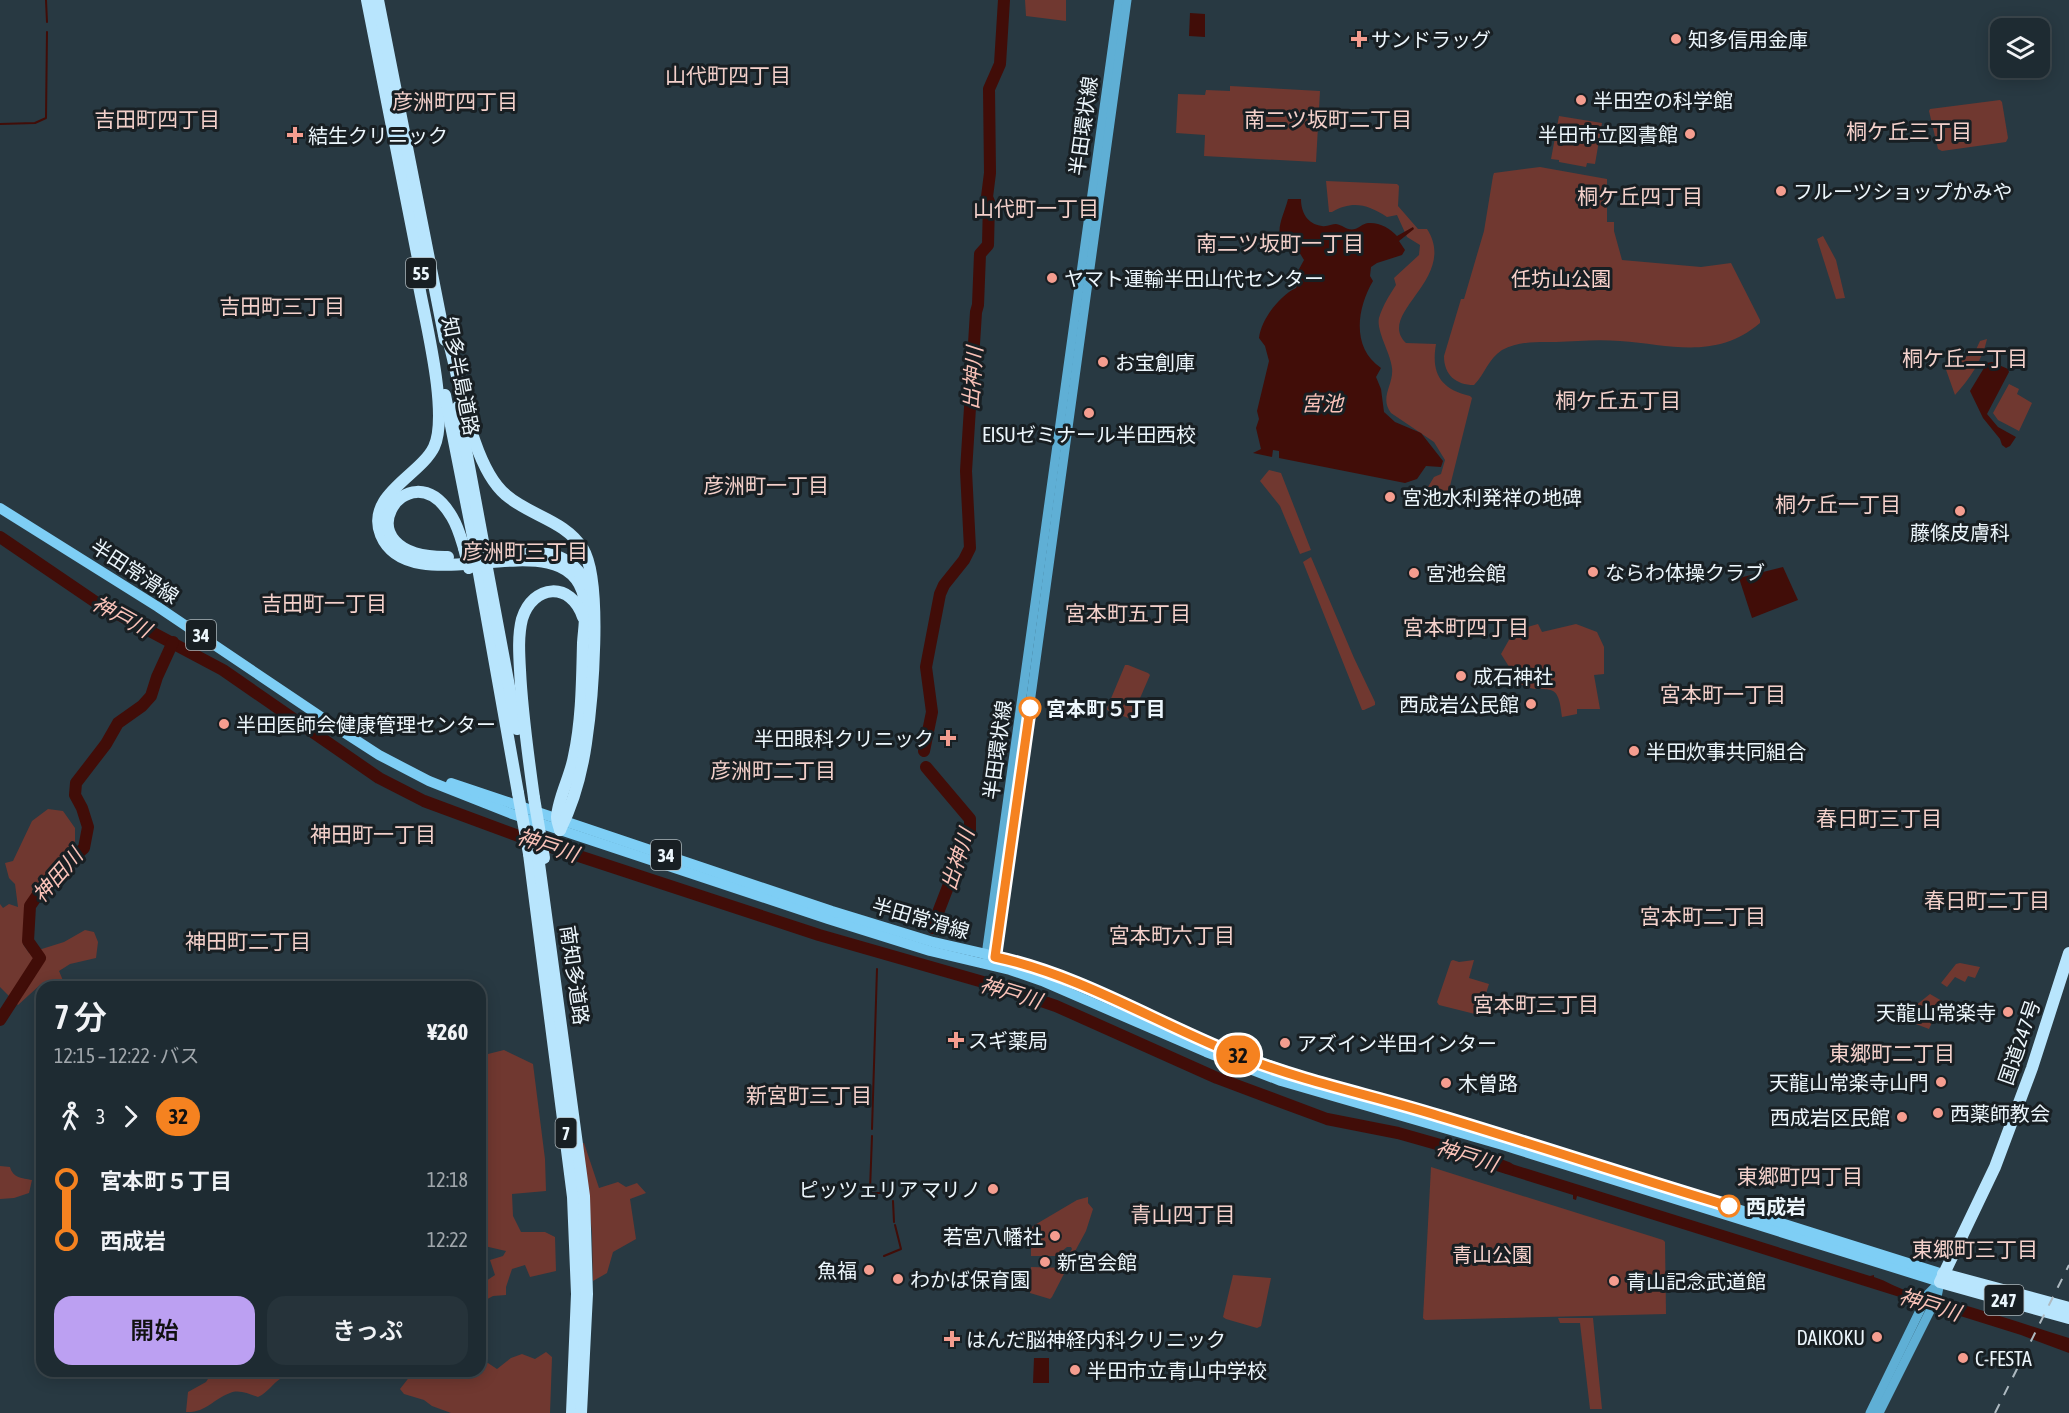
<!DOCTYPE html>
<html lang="ja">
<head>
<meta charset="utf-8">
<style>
  body { margin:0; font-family:"Asap Condensed","Noto Sans JP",sans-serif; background:#26333a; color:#f1f3f6; height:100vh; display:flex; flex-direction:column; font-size:22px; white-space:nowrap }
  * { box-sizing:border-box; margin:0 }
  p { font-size:20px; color:#a1a7ac }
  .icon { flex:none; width:33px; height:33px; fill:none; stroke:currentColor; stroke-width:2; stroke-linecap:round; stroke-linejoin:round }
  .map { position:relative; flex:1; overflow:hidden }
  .panel { position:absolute; left:36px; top:981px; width:450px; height:396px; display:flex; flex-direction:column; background:#1e2b32; border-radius:18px; box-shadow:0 3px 15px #0003,0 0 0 2px #3c474d }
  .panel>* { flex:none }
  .badge { padding:0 12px; border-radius:20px; font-size:21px; line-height:39px }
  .fabs { position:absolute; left:1990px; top:18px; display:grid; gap:12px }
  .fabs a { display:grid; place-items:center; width:60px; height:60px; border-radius:12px; background:#1e2b32; box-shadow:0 3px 15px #0003,0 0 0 2px #3c474d; font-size:30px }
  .map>.badge { position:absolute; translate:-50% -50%; box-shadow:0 0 0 3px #fff }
  .legs { display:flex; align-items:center; gap:9px; height:66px; padding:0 18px; font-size:20px }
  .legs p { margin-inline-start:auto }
  .headline { display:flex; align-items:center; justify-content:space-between; height:102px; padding:0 18px }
  h1 { font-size:33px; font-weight:600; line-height:45px }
  .cta { display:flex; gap:12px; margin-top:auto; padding:12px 18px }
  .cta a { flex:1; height:69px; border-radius:18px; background:#bca0f2; color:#111; font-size:24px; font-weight:600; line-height:69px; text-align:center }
  .cta a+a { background:#26333a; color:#f1f3f6 }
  ul { padding:0 18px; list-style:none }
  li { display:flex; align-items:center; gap:21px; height:60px; font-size:22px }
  li i { display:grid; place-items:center; width:9px; height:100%; margin:0 8px; background:currentColor }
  li i::after { content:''; width:15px; height:15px; margin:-8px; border:4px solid; border-radius:50%; background:#1e2b32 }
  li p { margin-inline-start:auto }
  li:first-child i { background:linear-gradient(#0000 50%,currentColor 0) }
  li:last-child i { background:linear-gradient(currentColor 50%,#0000 0) }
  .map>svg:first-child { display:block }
  .green { fill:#703830 }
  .water { fill:#410d08 }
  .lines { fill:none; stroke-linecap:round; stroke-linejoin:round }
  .stream { stroke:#410d08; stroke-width:2 }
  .river { stroke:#410d08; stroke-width:12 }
  .secondary { stroke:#5fafd5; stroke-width:9 }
  .primary { stroke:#7ecef5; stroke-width:10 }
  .highway { stroke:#b8e5fd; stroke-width:12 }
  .rail { stroke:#aebac1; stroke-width:2; stroke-dasharray:10 10; stroke-linecap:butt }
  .highway-bridge { stroke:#b8e5fd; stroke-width:12 }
  .line-1-casing { stroke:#fff; stroke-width:14 }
  .line-1 { stroke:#f58220; stroke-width:9 }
  .poi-dot { fill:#f59d8f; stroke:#181f23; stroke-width:2 }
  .stop-1-dot { fill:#fff; stroke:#f58220; stroke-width:3 }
  .labels { text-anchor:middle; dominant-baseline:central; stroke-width:6; stroke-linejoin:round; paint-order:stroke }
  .shield { fill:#181f23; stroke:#acb6bb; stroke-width:1.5 }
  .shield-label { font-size:18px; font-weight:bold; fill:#ecf6fc }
  .poi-label { font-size:20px; fill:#ecf6fc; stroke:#181f23; text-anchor:start }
  .street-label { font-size:20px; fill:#ecf6fc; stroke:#181f23 }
  .park-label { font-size:20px; fill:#f9d3cc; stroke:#181f23 }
  .stop-label { font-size:20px; font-weight:bold; fill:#ecf6fc; stroke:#181f23; text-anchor:start }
  .neighbourhood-label { font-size:21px; fill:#f4d1cb; stroke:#181f23 }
  .water-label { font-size:21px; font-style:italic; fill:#fac2b8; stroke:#181f23 }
</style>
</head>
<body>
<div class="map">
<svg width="2069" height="1413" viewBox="0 0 2069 1413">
  <rect width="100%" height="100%" fill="#283942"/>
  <g class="green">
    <path d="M1025,0H1066V21L1026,16Z"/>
    <path d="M1230,86L1320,91L1316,162L1204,156L1205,135L1176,133L1178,94L1205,95L1206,90L1230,91Z"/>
    <path d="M2000,100L2002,102L2008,138L2006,142L1942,151L1938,149L1929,111L1930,109Z"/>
    <path d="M1559,116L1602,123L1595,164L1587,163L1586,167L1559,162V160L1551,159Z"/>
    <path d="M1540,167L1607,179V222H1614V231L1622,260L1701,267L1731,263L1760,320V323C1716,360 1672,345 1620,341C1599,339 1577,341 1556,342C1537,342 1519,341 1502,350C1488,359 1485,374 1474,385C1456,385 1444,375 1444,356L1461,299H1464L1484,231L1493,176L1494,173Z"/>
    <path d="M1326,181L1397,184L1399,186L1398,206L1418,229H1427C1459,279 1375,313 1406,343L1436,344C1431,373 1440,389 1470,396L1472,398L1449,490L1443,493L1430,491L1428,487L1434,477L1441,474L1445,460L1434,442L1391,413C1379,397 1394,385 1392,368C1391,354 1376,331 1379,318C1383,305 1389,296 1396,285L1394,278L1419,255L1420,245L1407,237L1397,215L1387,217C1368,205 1353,200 1332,212H1329Z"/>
    <path d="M1823,236L1836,260L1845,298L1836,299L1817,239Z"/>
    <path d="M1987,339C1983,359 1969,380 1955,395L1944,364L1974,354L1980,341Z"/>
    <path d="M2009,384L2019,389L2017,394L2032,403L2019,431L1998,420L1993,413Z"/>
    <path d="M1269,470L1281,473L1311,550L1300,554L1280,506L1260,481Z"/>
    <path d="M1311,557L1354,658L1375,702V705L1364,710H1362L1303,562Z"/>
    <path d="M1538,624L1542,632L1576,624L1597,632L1604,647V674L1594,675L1600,709H1577V714L1562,717C1558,674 1546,698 1520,684L1501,654L1514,631Z"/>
    <path d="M1125,665H1128L1148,673L1150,675L1131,719L1107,710V708Z"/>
    <path d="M48,809L63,811L75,828V847L46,875L25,904L23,944L29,953L64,942L85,930L94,932L98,942L96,958L70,964L59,971L64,983L58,987H43L40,985L18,1005L0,987V904L3,908L9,904L18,907L15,884L9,878L5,863L13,861L32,821Z"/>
    <path d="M1453,960L1459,962L1474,960L1469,978L1489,984L1479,1015L1439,1005L1437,1002L1451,961Z"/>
    <path d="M1960,963L1980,967L1975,978L1968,976L1965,982L1955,977L1947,987L1941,983L1956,964Z"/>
    <path d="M1930,994L1942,1001L1929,1029L1900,1018Z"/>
    <path d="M480,1048L484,1055L504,1050L533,1064L545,1159L546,1191L512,1194L513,1216L521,1232H545L555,1237L556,1271L530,1277L525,1265L512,1269L506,1287V1295L493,1296L480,1303V1285L495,1275L490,1260L503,1256L506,1251L480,1245Z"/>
    <path d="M581,1143H584L599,1188L618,1182L626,1187L637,1183L646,1193L630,1199L636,1239L613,1252L607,1273L593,1281L592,1232Z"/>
    <path d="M0,1166L10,1167C13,1178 22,1178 32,1180L29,1193L14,1198L0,1199Z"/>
    <path d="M1431,1167L1663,1240L1665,1242L1666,1314L1425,1320L1423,1318Z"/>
    <path d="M1088,1197V1203L1093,1209L1086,1231L1067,1266H1061L1072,1249L1071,1247H1067L1056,1256H1031V1229L1033,1226L1077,1200Z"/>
    <path d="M1031,1267L1067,1268L1052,1297L1050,1299L1030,1293Z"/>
    <path d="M1233,1275L1271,1278L1261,1326L1257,1328L1226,1319L1223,1317Z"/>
    <path d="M1558,1318H1593L1602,1409H1590L1580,1323H1560Z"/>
    <path d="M546,1352L552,1357L550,1413H451L432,1406L424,1400L404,1394L400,1389L414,1371H480V1363H488L497,1369L511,1358L522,1354L535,1359Z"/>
    <path d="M213,1371H283V1377C272,1383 269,1392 258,1397C249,1394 239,1389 230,1393C213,1399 206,1413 186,1412L188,1392L206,1382Z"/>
  </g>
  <g class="water">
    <path d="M1190,13L1205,14V37L1189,36Z"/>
    <path d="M1288,199H1301C1301,212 1307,224 1322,226C1327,227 1332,224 1336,224C1343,225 1347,231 1355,229C1359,228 1362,224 1368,223C1379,222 1390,228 1397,236L1413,227L1414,229L1399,241L1405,250L1402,255L1377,263L1371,267L1370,276L1373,281C1357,308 1351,348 1381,368L1376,377L1381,389L1384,412L1395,422L1421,433L1443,461L1441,467L1426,466L1417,479L1405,483L1279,458V451L1273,450L1272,457L1253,453L1261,449L1256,428L1259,419L1257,411L1269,361L1265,346L1259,338C1261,320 1279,296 1296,288L1299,281L1298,271L1304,260L1296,247C1268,241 1283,219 1288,199Z"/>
    <path d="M1992,362L2008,369L2009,372L1987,414L1998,427L2016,437L2010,446L2006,448L2002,445L2000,439L1983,418L1970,391L1987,363Z"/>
    <path d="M1783,567L1798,600L1752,618L1739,578Z"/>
    <path d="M1496,1159L1870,1276L1874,1275V1277C1887,1281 1898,1289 1912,1292C1965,1303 2017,1322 2069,1338V1353L2021,1335L1577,1196L1576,1200L1573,1199V1195L1493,1170Z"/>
    <path d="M1034,1358H1049V1383H1033Z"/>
  </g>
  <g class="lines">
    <g class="stream">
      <path d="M46,0L47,22"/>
      <path d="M0,124L35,123L46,118L47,32"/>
      <path d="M872,1129L877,969"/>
      <path d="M872,1136L870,1190L872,1193H892L893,1196"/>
      <path d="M893,1201L894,1222"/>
      <path d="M884,1256L901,1249L895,1225"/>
    </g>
    <g class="river">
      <path d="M0,537L97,603L223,670L379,778L424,801L524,838L819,935L997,986L1056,1006L1217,1078L1327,1119L1398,1133L1472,1154L1508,1168"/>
      <path d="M924,751L932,712L926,667L940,594L944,585L964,560L970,548L966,471L976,312L978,305L980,254L988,245L989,202L987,197L990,173L989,89L1000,64L1004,0"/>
      <path d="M926,767L970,819V830L939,910L933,928"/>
      <path d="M0,1020L40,958L28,941L30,906L48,880L84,848L88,827L82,808L75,795L76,783L106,744L118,723L142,706L151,696L157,677L173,642"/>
    </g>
    <g class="secondary">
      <path d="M988,960L986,955L1119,0"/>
      <path d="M992,961L995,957L1127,0"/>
      <path d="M1870,1413L1928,1294L1940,1282"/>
      <path d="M1879,1413L1937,1297L1940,1282"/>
    </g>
    <g class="primary">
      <path d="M0,508L158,607L345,733L379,755L429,781L512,814L828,919L930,951L1010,970L1042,981L1206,1052L1281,1081L1506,1146L1940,1282"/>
      <path d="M451,783L832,911L933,942L1012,960L1046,972L1212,1044L1315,1082L1509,1137L1943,1274"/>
    </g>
    <g class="highway">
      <path d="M367,0L423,284"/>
      <path d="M378,0L445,340"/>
      <path d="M422,276L419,286C426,324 449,415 434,447C420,476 365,495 381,535C411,607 567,515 584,597C587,612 584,628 583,643C582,680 582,719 574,756C571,775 558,798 557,817C557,821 559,826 560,830"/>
      <path d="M444,334L448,339C460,382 472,467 506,495C530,516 565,520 583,549C603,582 592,703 586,743C582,771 573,804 560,830"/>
      <path d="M445,395L475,547"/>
      <path d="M458,407L484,547"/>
      <path d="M520,553C552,551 571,556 588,585"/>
      <path d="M448,557C335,559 408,442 452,517C458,527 461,538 464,548"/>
      <path d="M478,568L518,793"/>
      <path d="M487,568L517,729"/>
      <path d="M534,798C528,755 522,713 520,670C519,653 518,635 522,619C533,584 571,581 583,617"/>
      <path d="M529,854L573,1197L577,1294L572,1413"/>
      <path d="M538,856L584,1196L587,1294L581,1413"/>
      <path d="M2069,953L2032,1068L1995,1167L1940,1282L2069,1318"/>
      <path d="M1943,1274L2069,1308"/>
    </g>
    <path class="rail" d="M1995,1413L2069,1265"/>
    <g class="highway-bridge">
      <path d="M475,547L478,568"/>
      <path d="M484,547L487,568"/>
      <path d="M464,548L469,568"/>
      <path d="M518,793L529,854"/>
      <path d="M534,798L544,858"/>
    </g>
  </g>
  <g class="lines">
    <defs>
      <path id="line-1" d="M1030,708L995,957C1084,976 1163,1027 1247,1059C1310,1083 1375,1096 1439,1116C1536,1145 1632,1177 1729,1206"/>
    </defs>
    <use href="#line-1" class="line-1-casing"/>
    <use href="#line-1" class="line-1"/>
  </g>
  <g class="poi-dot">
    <path d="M1356 30h6v6h6v6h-6v6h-6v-6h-6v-6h6z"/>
    <circle cx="1676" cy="39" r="6"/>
    <circle cx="1581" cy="100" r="6"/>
    <circle cx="1690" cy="134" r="6"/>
    <path d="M292 126h6v6h6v6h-6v6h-6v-6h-6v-6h6z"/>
    <circle cx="1781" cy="191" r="6"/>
    <circle cx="1052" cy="278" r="6"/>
    <circle cx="1103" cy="362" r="6"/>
    <circle cx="1089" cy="413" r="6"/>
    <circle cx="1390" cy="497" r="6"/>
    <circle cx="1960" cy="511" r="6"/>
    <circle cx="1593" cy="572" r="6"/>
    <circle cx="1414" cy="573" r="6"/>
    <circle cx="1461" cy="676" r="6"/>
    <circle cx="1531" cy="704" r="6"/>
    <circle cx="224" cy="724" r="6"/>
    <path d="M945 729h6v6h6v6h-6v6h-6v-6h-6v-6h6z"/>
    <circle cx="1634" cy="751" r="6"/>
    <circle cx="2008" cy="1012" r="6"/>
    <path d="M953 1031h6v6h6v6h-6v6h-6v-6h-6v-6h6z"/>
    <circle cx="1285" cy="1043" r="6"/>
    <circle cx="1941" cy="1082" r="6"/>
    <circle cx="1446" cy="1083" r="6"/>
    <circle cx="1938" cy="1113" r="6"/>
    <circle cx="1902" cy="1117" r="6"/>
    <circle cx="993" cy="1189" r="6"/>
    <circle cx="1055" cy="1236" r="6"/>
    <circle cx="1045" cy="1262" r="6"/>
    <circle cx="869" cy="1270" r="6"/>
    <circle cx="898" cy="1279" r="6"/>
    <circle cx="1614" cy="1281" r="6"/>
    <circle cx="1877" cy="1337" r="6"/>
    <path d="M949 1330h6v6h6v6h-6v6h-6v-6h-6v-6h6z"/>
    <circle cx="1963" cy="1358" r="6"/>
    <circle cx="1075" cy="1370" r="6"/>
  </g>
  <g class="stop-1-dot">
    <circle cx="1030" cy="708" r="10"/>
    <circle cx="1729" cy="1206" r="10"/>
  </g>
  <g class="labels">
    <g class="shield">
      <rect x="406" y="258" width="30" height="30" rx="4.5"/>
      <rect x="186" y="620" width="30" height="30" rx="4.5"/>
      <rect x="651" y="840" width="30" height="30" rx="4.5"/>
      <rect x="555.5" y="1118" width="21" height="30" rx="4.5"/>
      <rect x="1984.5" y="1285" width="39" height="30" rx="4.5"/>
    </g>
    <g class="shield-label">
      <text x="421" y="273">55</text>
      <text x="201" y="635">34</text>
      <text x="666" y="855">34</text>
      <text x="566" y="1133">7</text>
      <text x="2004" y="1300">247</text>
    </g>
    <g class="poi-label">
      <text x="1371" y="39">サンドラッグ</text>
      <text x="1688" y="39">知多信用金庫</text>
      <text x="1593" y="100">半田空の科学館</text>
      <text x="1678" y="134" text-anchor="end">半田市立図書館</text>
      <text x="308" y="135">結生クリニック</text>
      <text x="1793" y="191">フルーツショップかみや</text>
      <text x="1064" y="278">ヤマト運輸半田山代センター</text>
      <text x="1115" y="362">お宝創庫</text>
      <text x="1089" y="434" text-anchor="middle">EISUゼミナール半田西校</text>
      <text x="1402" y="497">宮池水利発祥の地碑</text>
      <text x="1960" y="532" text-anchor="middle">藤條皮膚科</text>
      <text x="1605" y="572">ならわ体操クラブ</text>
      <text x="1426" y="573">宮池会館</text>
      <text x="1473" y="676">成石神社</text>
      <text x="1519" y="704" text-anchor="end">西成岩公民館</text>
      <text x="236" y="724">半田医師会健康管理センター</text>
      <text x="934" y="738" text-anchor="end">半田眼科クリニック</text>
      <text x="1646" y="751">半田炊事共同組合</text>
      <text x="1996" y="1012" text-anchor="end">天龍山常楽寺</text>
      <text x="968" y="1040">スギ薬局</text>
      <text x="1297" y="1043">アズイン半田インター</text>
      <text x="1929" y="1082" text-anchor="end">天龍山常楽寺山門</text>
      <text x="1458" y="1083">木曽路</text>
      <text x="1950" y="1113">西薬師教会</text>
      <text x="1890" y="1117" text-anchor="end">西成岩区民館</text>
      <text x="981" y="1189" text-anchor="end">ピッツェリア マリノ</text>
      <text x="1043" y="1236" text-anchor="end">若宮八幡社</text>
      <text x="1057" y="1262">新宮会館</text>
      <text x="857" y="1270" text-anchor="end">魚福</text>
      <text x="910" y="1279">わかば保育園</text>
      <text x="1626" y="1281">青山記念武道館</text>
      <text x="1865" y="1337" text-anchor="end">DAIKOKU</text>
      <text x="966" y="1339">はんだ脳神経内科クリニック</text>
      <text x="1975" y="1358">C-FESTA</text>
      <text x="1087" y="1370">半田市立青山中学校</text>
    </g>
    <g class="street-label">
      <text transform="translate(1083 126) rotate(-82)">半田環状線</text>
      <text transform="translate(461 376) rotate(79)">知多半島道路</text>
      <text transform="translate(135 571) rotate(33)">半田常滑線</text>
      <text transform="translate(997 750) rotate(-82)">半田環状線</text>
      <text transform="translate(921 918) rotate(16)">半田常滑線</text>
      <text transform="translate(575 975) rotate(82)">南知多道路</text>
      <text transform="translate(2019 1042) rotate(-71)">国道247号</text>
    </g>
    <g class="park-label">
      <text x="1561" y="278">任坊山公園</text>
      <text x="1492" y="1254">青山公園</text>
    </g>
    <g class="stop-label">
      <text x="1046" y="708">宮本町５丁目</text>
      <text x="1746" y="1206">西成岩</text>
    </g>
    <g class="neighbourhood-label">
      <text x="728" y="75">山代町四丁目</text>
      <text x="455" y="101">彦洲町四丁目</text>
      <text x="157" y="119">吉田町四丁目</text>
      <text x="1328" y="119">南二ツ坂町二丁目</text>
      <text x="1909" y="131">桐ケ丘三丁目</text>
      <text x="1640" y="196">桐ケ丘四丁目</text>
      <text x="1036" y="208">山代町一丁目</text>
      <text x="1280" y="243">南二ツ坂町一丁目</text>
      <text x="282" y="306">吉田町三丁目</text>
      <text x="1965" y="358">桐ケ丘二丁目</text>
      <text x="1618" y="400">桐ケ丘五丁目</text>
      <text x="766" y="485">彦洲町一丁目</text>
      <text x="1838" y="504">桐ケ丘一丁目</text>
      <text x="525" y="551">彦洲町三丁目</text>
      <text x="324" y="603">吉田町一丁目</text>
      <text x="1128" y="613">宮本町五丁目</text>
      <text x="1466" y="627">宮本町四丁目</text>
      <text x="1723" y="694">宮本町一丁目</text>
      <text x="773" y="770">彦洲町二丁目</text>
      <text x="1879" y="818">春日町三丁目</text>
      <text x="373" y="834">神田町一丁目</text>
      <text x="1987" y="900">春日町二丁目</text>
      <text x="1703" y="916">宮本町二丁目</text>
      <text x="1172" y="935">宮本町六丁目</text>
      <text x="248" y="941">神田町二丁目</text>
      <text x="1536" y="1004">宮本町三丁目</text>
      <text x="1892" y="1053">東郷町二丁目</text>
      <text x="809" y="1095">新宮町三丁目</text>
      <text x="1800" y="1176">東郷町四丁目</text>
      <text x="1183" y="1214">青山四丁目</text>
      <text x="1975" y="1249">東郷町三丁目</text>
    </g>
    <g class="water-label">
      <text transform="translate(972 378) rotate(-86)">出神川</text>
      <text x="1322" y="403">宮池</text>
      <text transform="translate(122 616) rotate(29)">神戸川</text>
      <text transform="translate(548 845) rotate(18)">神戸川</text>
      <text transform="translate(957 859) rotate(-72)">出神川</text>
      <text transform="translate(57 875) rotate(-49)">神田川</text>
      <text transform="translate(1011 992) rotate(17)">神戸川</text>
      <text transform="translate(1467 1155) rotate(17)">神戸川</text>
      <text transform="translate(1930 1304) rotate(17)">神戸川</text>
    </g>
  </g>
</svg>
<div class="fabs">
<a><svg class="icon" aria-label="layers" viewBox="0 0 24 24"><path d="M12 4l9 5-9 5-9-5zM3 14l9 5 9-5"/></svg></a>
</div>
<b class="badge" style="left:1238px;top:1055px;background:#f58220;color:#111">32</b>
<section class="panel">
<div class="headline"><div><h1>7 分</h1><p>12:15 – 12:22 · バス</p></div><b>¥260</b></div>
<div class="legs"><svg class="icon" aria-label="walk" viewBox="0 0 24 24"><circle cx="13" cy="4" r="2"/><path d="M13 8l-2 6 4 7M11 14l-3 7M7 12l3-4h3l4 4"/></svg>3<svg class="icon" aria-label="forward" viewBox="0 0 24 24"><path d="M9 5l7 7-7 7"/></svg><b class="badge" style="background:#f58220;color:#111">32</b></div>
<ul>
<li><i style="color:#f58220"></i><b>宮本町５丁目</b><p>12:18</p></li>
<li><i style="color:#f58220"></i><b>西成岩</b><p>12:22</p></li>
</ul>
<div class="cta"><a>開始</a><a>きっぷ</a></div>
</section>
</div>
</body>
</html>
